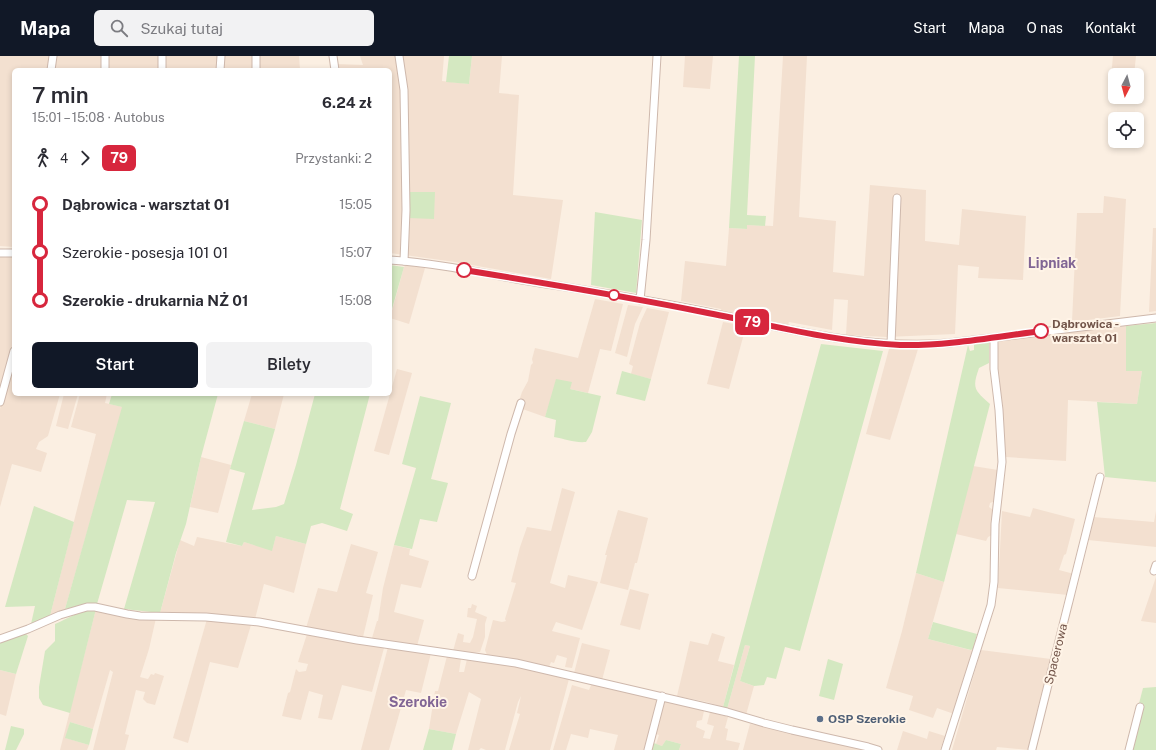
<!DOCTYPE html>
<html lang="pl">
<head>
<meta charset="utf-8">
<style>
  body { margin:0; font-family:"Public Sans",sans-serif; background:#f2f2f3; color:#2b2b33; height:100vh; display:flex; flex-direction:column; font-size:15px; white-space:nowrap }
  * { box-sizing:border-box; margin:0 }
  p { font-size:13px; color:#7c7c81 }
  .icon { flex:none; width:22px; height:22px; fill:none; stroke:currentColor; stroke-width:2; stroke-linecap:round; stroke-linejoin:round }
  .map { position:relative; flex:1; overflow:hidden }
  .drawer { position:absolute; left:12px; top:12px; width:380px; height:328px; display:flex; flex-direction:column; background:#fff; border-radius:6px; box-shadow:0 2px 6px #0003 }
  .drawer>* { flex:none }
  .badge { padding:0 8px; border-radius:6px; font-size:14px; line-height:26px }
  .needle { width:26px; rotate:186deg }
  .controls { position:absolute; left:1108px; top:12px; display:grid; gap:8px }
  .controls a { display:grid; place-items:center; width:36px; height:36px; border-radius:6px; background:#fff; box-shadow:0 2px 6px #0003; font-size:20px }
  .map>.badge { position:absolute; translate:-50% -50%; box-shadow:0 0 0 2px #fff }
  .legs { display:flex; align-items:center; gap:6px; height:44px; padding:0 20px; font-size:13px }
  .legs p { margin-inline-start:auto }
  .overview { display:flex; align-items:center; justify-content:space-between; height:68px; padding:0 20px }
  h1 { font-size:22px; font-weight:600; line-height:30px }
  .button { display:flex; gap:8px; margin-top:auto; padding:8px 20px }
  .button a { flex:1; height:46px; border-radius:6px; background:#111827; color:#fff; font-size:16px; font-weight:600; line-height:46px; text-align:center }
  .button a+a { background:#f2f2f3; color:#2b2b33 }
  ul { padding:0 20px; list-style:none }
  li { display:flex; align-items:center; gap:14px; height:48px; font-size:15px }
  li i { display:grid; place-items:center; width:6px; height:100%; margin:0 5px; background:currentColor }
  li i::after { content:''; width:10px; height:10px; margin:-5px; border:3px solid; border-radius:50%; background:#fff }
  li p { margin-inline-start:auto }
  li:first-child i { background:linear-gradient(#0000 50%,currentColor 0) }
  li:last-child i { background:linear-gradient(currentColor 50%,#0000 0) }
  header { display:flex; align-items:center; gap:24px; box-sizing:border-box; height:56px; padding:0 20px; background:#111827; color:#fff }
  header strong { font-size:19px }
  nav { display:flex; gap:22px; margin-inline-start:auto; font-size:14px }
  .search { width:280px; height:36px; background:#f2f2f3; display:flex; align-items:center; gap:10px; box-sizing:border-box; padding:0 14px; border-radius:6px; color:#7c7c81; font-size:15px }
  .map>svg:first-child { display:block }
  .residential { fill:#f3e0d0 }
  .green { fill:#d4e8c1 }
  .lines { fill:none; stroke-linecap:round; stroke-linejoin:round }
  .minor-casing { stroke:#ceb8ac; stroke-width:9 }
  .minor { stroke:#fff; stroke-width:7 }
  .line-1-casing { stroke:#fff; stroke-width:9 }
  .line-1 { stroke:#d7263d; stroke-width:6 }
  .stop-1-dot { fill:#fff; stroke:#d7263d; stroke-width:2 }
  .service-dot { fill:#5c6f8a; stroke:#fff4e7; stroke-width:1.5 }
  .labels { text-anchor:middle; dominant-baseline:central; stroke-width:4; stroke-linejoin:round; paint-order:stroke }
  .stop-label { font-size:12px; font-weight:bold; fill:#725449; stroke:#fff4e7; text-anchor:start }
  .street-label { font-size:12px; fill:#725449; stroke:#fff4e7 }
  .service-label { font-size:12px; font-weight:bold; fill:#4e5e75; stroke:#fff4e7; text-anchor:start }
  .quarter-label { font-size:14px; font-weight:bold; fill:#816595; stroke:#fff4e7 }
</style>
</head>
<body>
<header>
<strong>Mapa</strong>
<div class="search"><svg class="icon" aria-label="search" viewBox="0 0 24 24"><circle cx="10" cy="10" r="6"/><path d="M15 15l6 6"/></svg>Szukaj tutaj</div>
<nav><a>Start</a><a>Mapa</a><a>O nas</a><a>Kontakt</a></nav>
</header>
<div class="map">
<svg width="1156" height="694" viewBox="0 0 1156 694">
  <rect width="100%" height="100%" fill="#fbefe2"/>
  <g class="residential">
    <path d="M0,0H253L252,14H14V191L0,190Z"/>
    <path d="M258,0H299L300,14H258Z"/>
    <path d="M360,0H444L442,25L469,28L472,0H502L499,37L519,39L513,139L563,144L551,223L455,206L390,197V14H336L335,8L363,9Z"/>
    <path d="M685,0H713L710,33L683,31Z"/>
    <path d="M783,0H807L799,161L836,165L833,216L864,220L870,129L926,134L925,185L959,189L962,153L1026,160L1023,224L978,222L979,211L958,209L955,278L887,281L846,279L848,244L834,243L832,274L789,266L788,269L767,265L722,256L721,253L681,245L685,205L726,210L729,172L747,173V169L773,170Z"/>
    <path d="M1113,0H1136L1134,19H1115V41H1132V44L1109,42Z"/>
    <path d="M1104,140L1126,143L1120,260L1072,266L1077,157H1103Z"/>
    <path d="M1153,172H1156V255L1149,256Z"/>
    <path d="M0,201H14V284L0,331Z"/>
    <path d="M406,209L425,212L409,268L390,262L404,211Z"/>
    <path d="M595,243L623,248L611,295L600,293L588,337L570,333L552,340L545,361L517,351L522,336L528,325L531,309L533,307L532,303L535,292L578,302Z"/>
    <path d="M628,249L643,251L635,268L627,301L615,297Z"/>
    <path d="M647,252L669,256L651,323L631,318L633,310L629,308L640,267Z"/>
    <path d="M723,266L746,270L729,333L707,328Z"/>
    <path d="M1126,270V315H1142L1137,348L1068,344L1066,405L1006,401L997,337V301L999,284Z"/>
    <path d="M889,293H918L890,384L866,378Z"/>
    <path d="M14,305V338H60L48,380L39,386L36,393L47,397L41,416L12,408L0,451V353Z"/>
    <path d="M397,313L412,317L389,399L374,395Z"/>
    <path d="M64,338H78L68,373L56,370Z"/>
    <path d="M80,338H107L105,347L123,351L65,553L50,560L96,378L71,371Z"/>
    <path d="M252,338H284L275,373L244,365Z"/>
    <path d="M201,401L231,409L218,457L190,451Z"/>
    <path d="M973,410L998,414L995,445L990,447L989,451L993,454L992,479L988,481L986,485L956,478Z"/>
    <path d="M562,432L575,436L550,527L565,532L568,519L598,526L582,574L556,566L552,575L580,582L572,612L565,611L567,602L557,599L554,607L551,606L549,611L487,599L485,594L493,564L502,566L506,565L505,563L516,527L511,526L520,491L527,471L551,475Z"/>
    <path d="M1033,452L1075,463L1066,498L1064,499L1059,514L1074,518L1068,539L998,532L1002,455L1030,461Z"/>
    <path d="M618,454L648,462L637,507H635L628,534L600,527L607,499H605Z"/>
    <path d="M1156,455V491L1088,484L1093,461L1154,466Z"/>
    <path d="M276,480L306,488L294,537L264,528L255,563L219,559L160,557L180,484L194,490L197,481L242,490L244,486L272,494Z"/>
    <path d="M351,488L378,496L366,537L373,539L363,581L355,579L354,581L306,572L318,532L337,536Z"/>
    <path d="M394,489L410,493L409,499L429,505L421,532L401,528L394,556L424,564L417,590L372,582L377,565H378L383,532Z"/>
    <path d="M916,517L944,526L928,583L974,595L954,658L937,652L933,662L909,654L913,640L886,632L902,575Z"/>
    <path d="M1156,521V567L1141,565Z"/>
    <path d="M630,533L649,538L640,574L620,569Z"/>
    <path d="M472,548L477,550L475,556L487,561L485,568V581L480,596L467,598L453,595L458,577L464,579L463,586L470,587L473,581L477,563L467,561L468,552H471Z"/>
    <path d="M96,553L156,562L149,593L140,621L148,623L151,618L154,619L155,617L164,620L155,649L147,647L143,643L145,636L136,634L125,678L129,679L125,694H93L113,616L110,614L93,673L70,666L66,682L89,689L87,694H60Z"/>
    <path d="M207,563L251,569L238,612L210,606L188,687L173,682Z"/>
    <path d="M712,577L725,581L718,605L734,609L723,651L707,646L677,640L690,585L708,589Z"/>
    <path d="M307,578L384,592L372,636L342,629L332,664L318,662L323,639L309,635L301,664L282,660L288,637L290,636L296,613L299,616L306,615L308,608L298,606Z"/>
    <path d="M582,587L610,594L602,624L574,617Z"/>
    <path d="M745,589L750,590L740,625L754,630L746,659L727,653Z"/>
    <path d="M388,591L431,597L421,637L406,634L389,694H361Z"/>
    <path d="M981,594L1051,603L1029,694L997,691L996,694H952Z"/>
    <path d="M447,600L461,603L459,616H464L467,603L494,605L569,623L550,694H509L520,658L517,657L521,640L518,646L505,694H486L481,692L479,694H468L481,643L469,636L456,678L429,673L435,635H438Z"/>
    <path d="M0,614L16,618L6,660L0,658Z"/>
    <path d="M592,627L657,643L644,694H614L618,679L590,673L588,682L571,678L566,694H553L572,629L589,634Z"/>
    <path d="M661,644L704,655L702,664L697,665L696,671L705,675L703,682L710,683L714,670L707,668L710,656L728,661L725,672L728,673L726,684L740,687L738,694H679L681,688L666,684L662,690L656,688L659,679L653,677Z"/>
    <path d="M750,668L779,673L866,694H743Z"/>
    <path d="M903,675L927,683L929,675L945,680L940,694H897Z"/>
  </g>
  <g class="green">
    <path d="M449,0H472L469,28L446,26Z"/>
    <path d="M739,0H755L747,159L766,160L765,170L747,169V173L729,172Z"/>
    <path d="M409,136H435L434,163L408,162Z"/>
    <path d="M595,156L642,164L636,237L591,229Z"/>
    <path d="M390,209L404,211L390,260Z"/>
    <path d="M1156,267V426L1105,421L1097,346L1137,348L1142,315H1126V270Z"/>
    <path d="M989,286V307L979,312C972,332 974,334 990,348L944,526L916,517L968,289L970,295L974,294V288Z"/>
    <path d="M821,288L883,295L800,595L785,591L776,623L767,621L764,629L754,630L740,625L750,590L745,589L727,653L723,651Z"/>
    <path d="M622,315L651,323L645,345L616,338Z"/>
    <path d="M556,323L572,326L570,333L601,340L592,376L586,386C574,387 566,383 554,381L556,364L545,361Z"/>
    <path d="M112,338H218L201,401L186,468L176,497L160,557L124,553L155,446L127,444L97,548H87L65,553L122,351L109,348Z"/>
    <path d="M315,338H370L340,453L353,458L347,475L322,467L311,470L306,488L276,480L272,495L244,486L242,490L226,486L245,417L230,413L244,365L275,373L252,454L276,451L284,448L296,409Z"/>
    <path d="M420,340L451,347L431,423L448,427L437,466L420,463L412,493L394,489L416,412L402,408Z"/>
    <path d="M34,450L74,466L50,560L31,568L35,550L5,551Z"/>
    <path d="M96,553L70,657L43,649L39,642V631L45,595L55,585V568C69,562 80,554 96,553Z"/>
    <path d="M933,566L977,578L973,593L971,594L928,583Z"/>
    <path d="M25,577L28,580L16,618L0,614V585Z"/>
    <path d="M828,603L843,608L834,644L819,640Z"/>
    <path d="M1156,631V694H1127L1143,632Z"/>
    <path d="M70,666L93,673L89,689L65,682Z"/>
    <path d="M11,670L24,673V678L16,694H5Z"/>
    <path d="M429,673L456,678L452,694H423Z"/>
    <path d="M666,684L681,688L679,694H649L651,686L662,690Z"/>
  </g>
  <g class="lines">
    <defs>
      <g id="minor">
        <path d="M333,0L335,14"/>
        <path d="M399,0L404,34L406,154L404,205"/>
        <path d="M51,14L53,0"/>
        <path d="M105,14V0"/>
        <path d="M162,14V0"/>
        <path d="M220,14L221,0"/>
        <path d="M256,14V0"/>
        <path d="M0,197H14"/>
        <path d="M390,204C434,207 478,216 522,224C583,234 646,243 707,256C787,273 867,294 949,287L1156,262"/>
        <path d="M640,244L646,184L657,0"/>
        <path d="M891,288L897,142"/>
        <path d="M0,346L14,295"/>
        <path d="M1154,515L1156,509"/>
        <path d="M472,520L511,378L521,347"/>
        <path d="M0,583L28,573L60,559L87,551H95L127,558L140,560L206,561L259,566L357,584L516,607L727,656L764,667L792,674L868,691L878,694"/>
        <path d="M1032,693L1100,421"/>
        <path d="M648,694L662,640"/>
        <path d="M945,694L991,549L994,526L995,468L1002,406L999,354L994,313V282"/>
        <path d="M1129,694L1140,651"/>
      </g>
    </defs>
    <use href="#minor" class="minor-casing"/>
    <use href="#minor" class="minor"/>
  </g>
  <g class="lines">
    <defs>
      <path id="line-1" d="M464,214C544,227 624,240 703,256C768,268 833,286 900,289C947,290 994,281 1041,275"/>
    </defs>
    <use href="#line-1" class="line-1-casing"/>
    <use href="#line-1" class="line-1"/>
  </g>
  <g class="stop-1-dot">
    <circle cx="464" cy="214" r="7"/>
    <circle cx="614" cy="239" r="5"/>
    <circle cx="1041" cy="275" r="7"/>
  </g>
  <circle class="service-dot" cx="820" cy="663" r="4"/>
  <g class="labels">
    <g class="stop-label">
      <text x="1052" y="268">Dąbrowica -<tspan x="1052" dy="14">warsztat 01</tspan></text>
    </g>
    <g class="street-label">
      <text transform="translate(1056 598) rotate(-76)">Spacerowa</text>
    </g>
    <g class="service-label">
      <text x="828" y="663">OSP Szerokie</text>
    </g>
    <g class="quarter-label">
      <text x="1052" y="207">Lipniak</text>
      <text x="418" y="646">Szerokie</text>
    </g>
  </g>
</svg>
<div class="controls">
<a><svg class="needle" viewBox="-14 -14 28 28"><path d="M0-13l5 13h-10z" fill="#e53935"/><path d="M0 13l5-13h-10z" fill="#7c7c81"/></svg></a>
<a><svg class="icon" aria-label="locate" viewBox="0 0 24 24"><circle cx="12" cy="12" r="6"/><path d="M12 2v4M12 18v4M2 12h4M18 12h4"/></svg></a>
</div>
<b class="badge" style="left:752px;top:266px;background:#d7263d;color:#fff">79</b>
<section class="drawer">
<div class="overview"><div><h1>7 min</h1><p>15:01 – 15:08 · Autobus</p></div><b>6.24 zł</b></div>
<div class="legs"><svg class="icon" aria-label="walk" viewBox="0 0 24 24"><circle cx="13" cy="4" r="2"/><path d="M13 8l-2 6 4 7M11 14l-3 7M7 12l3-4h3l4 4"/></svg>4<svg class="icon" aria-label="forward" viewBox="0 0 24 24"><path d="M9 5l7 7-7 7"/></svg><b class="badge" style="background:#d7263d;color:#fff">79</b><p>Przystanki: 2</p></div>
<ul>
<li><i style="color:#d7263d"></i><b>Dąbrowica - warsztat 01</b><p>15:05</p></li>
<li><i style="color:#d7263d"></i><span>Szerokie - posesja 101 01</span><p>15:07</p></li>
<li><i style="color:#d7263d"></i><b>Szerokie - drukarnia NŻ 01</b><p>15:08</p></li>
</ul>
<div class="button"><a>Start</a><a>Bilety</a></div>
</section>
</div>
</body>
</html>
